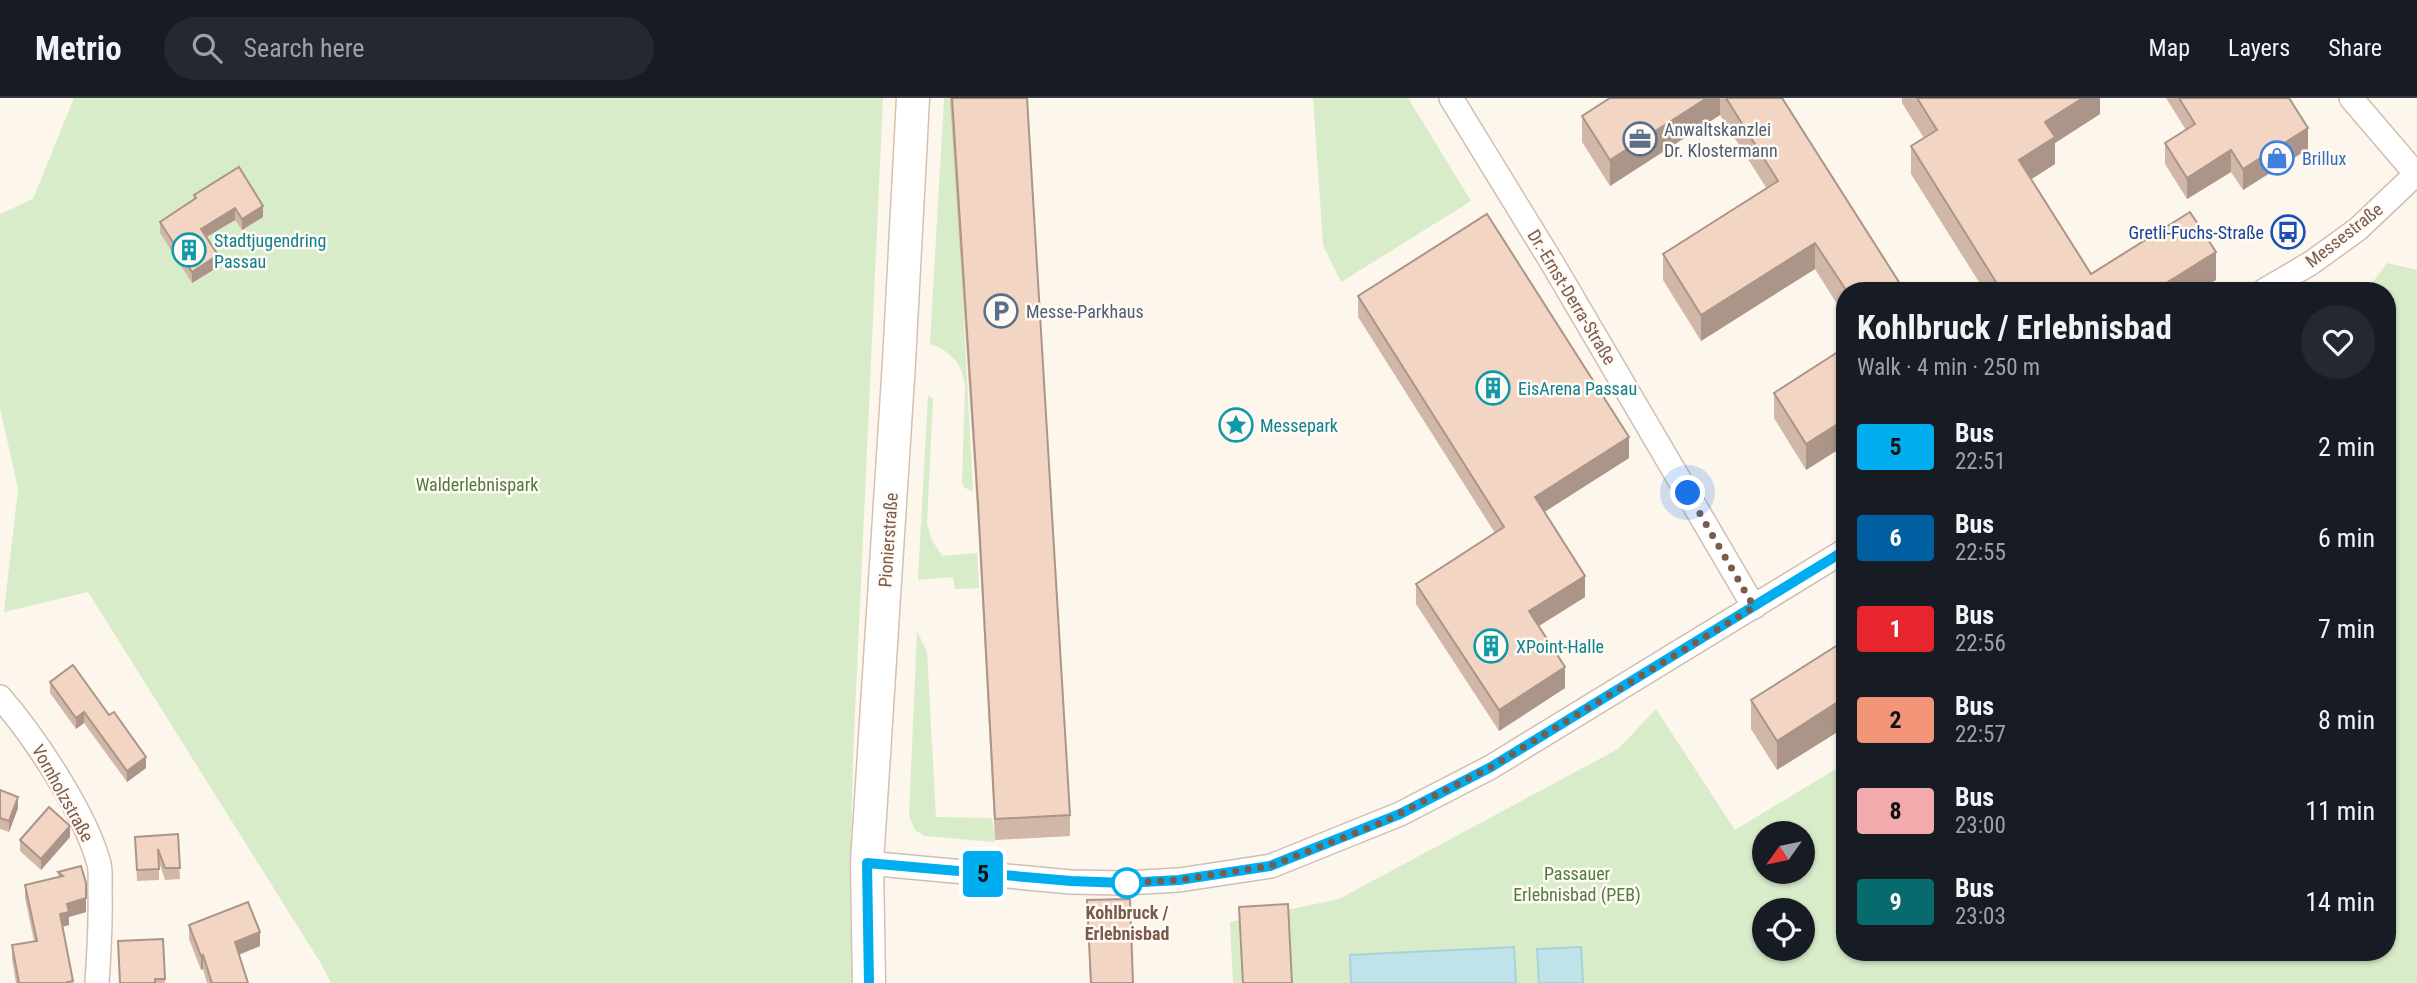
<!DOCTYPE html>
<html lang="en">
<head>
<meta charset="utf-8">
<style>
  body { margin:0; font-family:"Roboto Condensed",sans-serif; background:#242831; color:#f1f3f6; height:100vh; display:flex; flex-direction:column; font-size:26px; white-space:nowrap }
  * { box-sizing:border-box; margin:0 }
  p { font-size:23px; color:#9ea1a6 }
  .icon { flex:none; width:38px; height:38px; fill:none; stroke:currentColor; stroke-width:2; stroke-linecap:round; stroke-linejoin:round }
  .map { position:relative; flex:1; overflow:hidden }
  .drawer { position:absolute; left:1836px; top:184px; width:560px; height:679px; display:flex; flex-direction:column; background:#171b24; border-radius:28px; box-shadow:0 2px 5px #0004 }
  .drawer>* { flex:none }
  .badge { padding:0 14px; border-radius:5px; font-size:24px; line-height:46px }
  .needle { width:46px; rotate:237deg }
  .buttons { position:absolute; left:1752px; top:723px; display:grid; gap:14px }
  .buttons a { display:grid; place-items:center; width:63px; height:63px; border-radius:50%; background:#171b24; box-shadow:0 2px 5px #0004; font-size:35px }
  .you { position:absolute; width:35px; height:35px; margin:-18px; border:5px solid #fff; border-radius:50%; background:#1a73e8; box-shadow:0 0 0 10px #1a73e833 }
  .map>.badge { position:absolute; translate:-50% -50%; box-shadow:0 0 0 4px #fff }
  .round { display:grid; place-items:center; flex:none; width:74px; height:74px; border-radius:37px; background:#242831 }
  .summary { display:flex; align-items:center; justify-content:space-between; height:119px; padding:0 21px }
  h1 { font-size:33px; font-weight:700; line-height:52px }
  ul { padding:0; list-style:none }
  li { display:flex; align-items:center; gap:21px; height:91px; padding:0 21px }
  li div { flex:1 }
  li b { display:block; font-size:26px }
  li em { font-style:normal }
  li .badge { min-width:77px; font-weight:700; text-align:center }
  header { display:flex; align-items:center; gap:42px; box-sizing:border-box; height:98px; padding:0 35px; background:#171b24; border-bottom:2px solid #363941 }
  header strong { font-size:33px }
  nav { display:flex; gap:38px; margin-inline-start:auto; font-size:24px }
  .search { width:490px; height:63px; background:#242831; display:flex; align-items:center; gap:18px; box-sizing:border-box; padding:0 24px; border-radius:38px; color:#9ea1a6; font-size:26px }
  .map>svg:first-child { display:block }
  .green { fill:#d8ecc9; fill-rule:evenodd }
  .water { fill:#bfe3e8; stroke:#a5d3da; stroke-width:2 }
  .lines { fill:none; stroke-linecap:round; stroke-linejoin:round }
  .street-casing { stroke:#d1beb0; stroke-width:26 }
  .secondary-casing { stroke:#d6c0b0; stroke-width:35 }
  .street { stroke:#fff; stroke-width:23 }
  .secondary { stroke:#fff; stroke-width:32 }
  .wall { fill:#d1b7a8 }
  .shaded-wall { fill:#aa9588 }
  .building { fill:#f3d5c3; stroke:#aa9588; stroke-width:2 }
  .line-casing { stroke:#fff; stroke-width:16 }
  .line { stroke:#00adef; stroke-width:10 }
  .walk { stroke:#7a5c4d; stroke-width:7; stroke-dasharray:0 12.6 }
  .stop-dot { fill:#fff; stroke:#00adef; stroke-width:3.5 }
  .labels { text-anchor:middle; dominant-baseline:central; stroke-width:5; stroke-linejoin:round; paint-order:stroke }
  .service-label { font-size:18px; fill:#4e5e75; stroke:#fffaf3; text-anchor:start }
  .shop-label { font-size:18px; fill:#366cbe; stroke:#fffaf3; text-anchor:start }
  .transit-label { font-size:18px; fill:#164399; stroke:#fffaf3; text-anchor:end }
  .street-label { font-size:18px; fill:#7a5c4d; stroke:#fffaf3 }
  .culture-label { font-size:18px; fill:#0d838f; stroke:#fffaf3; text-anchor:start }
  .park-label { font-size:18px; fill:#537a41; stroke:#fffaf3 }
  .stop-label { font-size:18px; font-weight:bold; fill:#7a5c4d; stroke:#fffaf3 }
</style>
</head>
<body>
<header>
<strong>Metrio</strong>
<div class="search"><svg class="icon" aria-label="search" viewBox="0 0 24 24"><circle cx="10" cy="10" r="6"/><path d="M15 15l6 6"/></svg>Search here</div>
<nav><a>Map</a><a>Layers</a><a>Share</a></nav>
</header>
<div class="map">
<svg width="2417" height="885" viewBox="0 0 2417 885">
  <rect width="100%" height="100%" fill="#fdf6ec"/>
  <g class="green">
    <path d="M74,0H883L853,660L850,802L853,885H331L320,864L88,494L4,514L18,391L0,310V116L33,101Z"/>
    <path d="M944,0H952L973,393L965,390L962,385L965,287C961,264 952,254 930,246Z"/>
    <path d="M1313,0H1408L1471,103L1341,184L1323,147Z"/>
    <path d="M2387,165L2417,172V885H1233L1230,824L1339,801L1618,651L1656,611L1735,732L1844,666V854H2387V192H2367ZM1764,735H1802V774H1764ZM1764,812H1802V850H1764Z"/>
    <path d="M928,297L933,301L927,426L932,442L942,458L977,455L979,490L955,491L953,479L918,482Z"/>
    <path d="M917,533L927,554L936,719L992,720L995,744L925,738L915,732L909,719Z"/>
  </g>
  <g class="water">
    <path d="M1514,849L1516,885H1351L1350,857Z"/>
    <path d="M1581,849L1583,885H1539L1537,851Z"/>
  </g>
  <g class="lines">
    <defs>
      <g id="street">
        <path d="M1451,0L1554,168L1754,509"/>
        <path d="M2351,0L2416,76"/>
        <path d="M2265,192L2311,165L2358,131L2417,75"/>
        <path d="M0,599C34,638 86,716 99,766C101,774 100,784 100,793C101,824 99,854 97,885"/>
        <path d="M867,765L1071,784L1125,785L1179,782L1271,768L1400,716L1491,669L1844,453"/>
      </g>
      <path id="secondary" d="M869,885L867,765L899,264L913,0"/>
    </defs>
    <use href="#street" class="street-casing"/>
    <use href="#secondary" class="secondary-casing"/>
    <use href="#street" class="street"/>
    <use href="#secondary" class="secondary"/>
  </g>
  <g class="wall">
    <path d="M950,0H1027L1070,717V738L995,742L978,426Z"/>
    <path d="M1610,0H1782L1904,192H1844V217L1815,171L1701,243L1663,182V156L1767,91L1720,17L1610,88L1582,44V18Z"/>
    <path d="M1902,0H2100V16L2055,45V66L2031,81L2091,176L2216,182L2198,192H1984L1911,76V48L1924,40L1902,5Z"/>
    <path d="M2166,0H2289L2308,51L2243,92L2231,74L2187,101L2165,66V45L2186,32Z"/>
    <path d="M194,97L263,119L242,132L235,122L207,139L218,169L192,185L160,135V124L194,102Z"/>
    <path d="M1358,198L1629,360L1544,414L1585,499L1539,528L1565,590L1499,633L1416,506V486L1495,435L1358,219Z"/>
    <path d="M1844,250V348L1806,372L1774,320V295Z"/>
    <path d="M1844,543L1777,672L1751,631V602Z"/>
    <path d="M50,584L109,617L146,670L127,684L84,625L76,631L50,595Z"/>
    <path d="M0,692L18,710L9,734L0,731Z"/>
    <path d="M178,736L180,781L165,782L159,764V782L137,783L135,739Z"/>
    <path d="M70,739L41,772L20,753V742Z"/>
    <path d="M81,768L86,814L69,819V827L63,829L73,885H16L12,861V847L34,843L25,800V787L58,779V774Z"/>
    <path d="M1087,802L1133,885H1090Z"/>
    <path d="M1239,809L1292,885H1242Z"/>
    <path d="M189,827L260,848L239,857L248,885H207L203,871L201,872L189,841Z"/>
    <path d="M163,841L165,885H120Z"/>
  </g>
  <g class="shaded-wall">
    <path d="M1707,0H1720V17L1610,88V62Z"/>
    <path d="M2083,0H2100V16L2055,45V66L2019,89V62L2045,24Z"/>
    <path d="M2308,30V51L2243,92V71Z"/>
    <path d="M2231,52V74L2187,101V80Z"/>
    <path d="M263,108V119L242,132V121Z"/>
    <path d="M235,110V122L201,142V131Z"/>
    <path d="M1815,145V171L1701,243V217Z"/>
    <path d="M2216,154V182L2198,192H2155Z"/>
    <path d="M218,157V169L192,185V174Z"/>
    <path d="M1844,322V348L1806,372V346Z"/>
    <path d="M1629,339V360L1535,420V399Z"/>
    <path d="M1585,478V499L1529,534V513Z"/>
    <path d="M1565,569V590L1499,633V612Z"/>
    <path d="M1844,600V630L1777,672V643Z"/>
    <path d="M84,614V625L76,631V620Z"/>
    <path d="M146,659V670L127,684V673Z"/>
    <path d="M18,699V710L9,734V723Z"/>
    <path d="M70,728V739L41,772V761Z"/>
    <path d="M86,800V814L69,819V827L60,829V816L67,806Z"/>
    <path d="M260,834V848L235,858V844Z"/>
    <path d="M203,857V871L201,872V858Z"/>
  </g>
  <g class="building">
    <path d="M952,0H1027L1070,717L995,721L978,405Z"/>
    <path d="M1610,0H1707L1610,62L1582,18Z"/>
    <path d="M1726,0H1782L1904,192H1846L1815,145L1701,217L1663,156L1778,83Z"/>
    <path d="M1917,0H2083L2045,24L2055,39L2019,62L2091,176L2190,114L2216,154L2155,192H2001L1911,48L1937,32Z"/>
    <path d="M2179,0H2289L2308,30L2243,71L2231,52L2187,80L2165,45L2195,26Z"/>
    <path d="M239,69L263,108L242,121L235,110L201,131L218,157L192,174L160,124L196,100L194,97Z"/>
    <path d="M1487,116L1629,339L1535,399L1585,478L1529,513L1565,569L1499,612L1416,486L1504,429L1358,198Z"/>
    <path d="M1844,250V322L1806,346L1774,295Z"/>
    <path d="M1844,543V600L1777,643L1751,602Z"/>
    <path d="M73,567L109,617L114,614L146,659L127,673L84,614L76,620L50,584Z"/>
    <path d="M0,692L18,699L9,723L0,720Z"/>
    <path d="M49,709L70,728L41,761L20,742Z"/>
    <path d="M178,736L180,770H165L158,751L159,771L137,772L135,739Z"/>
    <path d="M81,768L86,785V800L67,806L69,814L60,816L73,883L67,884V885H19L12,847L37,843L25,787L63,778L58,774Z"/>
    <path d="M1130,801L1133,885H1091L1087,802Z"/>
    <path d="M248,804L260,834L235,844L248,885H212L203,857L201,858L189,827Z"/>
    <path d="M1288,806L1292,885H1243L1239,809Z"/>
    <path d="M163,841L165,881H155V885H120L118,843Z"/>
  </g>
  <g class="lines">
    <defs>
      <path id="line" d="M869,885L867,765L1071,783L1125,785L1179,782L1270,768L1400,716L1491,669L1844,453"/>
    </defs>
    <use href="#line" class="line-casing"/>
    <use href="#line" class="line"/>
    <path class="walk" d="M1127,785H1125L1179,782L1270,768L1383,724L1491,669L1754,509L1688,395"/>
  </g>
  <defs>
    <symbol id="office-ring" viewBox="-11 -11 22 22"><circle r="9.5" fill="#fffaf3" stroke="#5c6f8a" stroke-width="1.5"/><path d="M-6-3h4V-5.5h4V-3h4V5H-6ZM-1-4.5V-3h2v-1.5ZM-6 0V1H6V0Z" fill="#5c6f8a"/></symbol>
    <symbol id="shop-ring" viewBox="-11 -11 22 22"><circle r="9.5" fill="#fffaf3" stroke="#3f7fe0" stroke-width="1.5"/><path d="M-5-2.5h2.3a2.7 3.5 0 0 1 5.4 0H5L5.5 6h-11ZM-1.5-2.5h3a1.5 2.3 0 0 0-3 0Z" fill="#3f7fe0"/></symbol>
    <symbol id="bus-ring" viewBox="-11 -11 22 22"><circle r="9.5" fill="#fffaf3" stroke="#1a4fb4" stroke-width="1.5"/><path d="M-5-6H5V4H4V6H2V4H-2V6H-4V4H-5ZM-3.5-4V0h7V-4ZM-3.5 1.2v1.5H-2V1.2ZM2 1.2v1.5H3.5V1.2Z" fill="#1a4fb4"/></symbol>
    <symbol id="building-ring" viewBox="-11 -11 22 22"><circle r="9.5" fill="#fffaf3" stroke="#0f9aa8" stroke-width="1.5"/><path d="M-4-6H4V6H1V3H-1V6H-4ZM-2.5-4.3h1.7v1.8h-1.7ZM.8-4.3h1.7v1.8H.8ZM-2.5-1h1.7V.8h-1.7ZM.8-1h1.7V.8H.8Z" fill="#0f9aa8"/></symbol>
    <symbol id="parking-ring" viewBox="-11 -11 22 22"><circle r="9.5" fill="#fffaf3" stroke="#5c6f8a" stroke-width="1.5"/><path d="M-3.5-5.5H1a3.5 3.5 0 0 1 0 7H-1V5.5H-3.5ZM-1-3.4V-.6H.8a1.4 1.4 0 0 0 0-2.8Z" fill="#5c6f8a"/></symbol>
    <symbol id="sight-ring" viewBox="-11 -11 22 22"><circle r="9.5" fill="#fffaf3" stroke="#0f9aa8" stroke-width="1.5"/><path d="M0-6L1.8-2.2L6-1.7L2.9 1.2L3.7 5.4L0 3.3L-3.7 5.4L-2.9 1.2L-6-1.7L-1.8-2.2Z" fill="#0f9aa8"/></symbol>
  </defs>
  <g fill-rule="evenodd">
    <use href="#office-ring" x="1621" y="22" width="38" height="38"/>
    <use href="#shop-ring" x="2258" y="41" width="38" height="38"/>
    <use href="#bus-ring" x="2269" y="115" width="38" height="38"/>
    <use href="#building-ring" x="170" y="133" width="38" height="38"/>
    <use href="#parking-ring" x="982" y="194" width="38" height="38"/>
    <use href="#building-ring" x="1474" y="271" width="38" height="38"/>
    <use href="#sight-ring" x="1217" y="308" width="38" height="38"/>
    <use href="#building-ring" x="1472" y="529" width="38" height="38"/>
  </g>
  <circle class="stop-dot" cx="1127" cy="785" r="14"/>
  <g class="labels">
    <g class="service-label">
      <text x="1664" y="31">Anwaltskanzlei<tspan x="1664" dy="21">Dr. Klostermann</tspan></text>
      <text x="1026" y="213">Messe-Parkhaus</text>
    </g>
    <g class="shop-label">
      <text x="2302" y="60">Brillux</text>
    </g>
    <g class="transit-label">
      <text x="2264" y="134">Gretli-Fuchs-Straße</text>
    </g>
    <g class="street-label">
      <text transform="translate(2344 137) rotate(-38)">Messestraße</text>
      <text transform="translate(1572 199) rotate(59)">Dr.-Ernst-Derra-Straße</text>
      <text transform="translate(888 442) rotate(-86)">Pionierstraße</text>
      <text transform="translate(63 695) rotate(61)">Vornholzstraße</text>
    </g>
    <g class="culture-label">
      <text x="214" y="142">Stadtjugendring<tspan x="214" dy="21">Passau</tspan></text>
      <text x="1518" y="290">EisArena Passau</text>
      <text x="1260" y="327">Messepark</text>
      <text x="1516" y="548">XPoint-Halle</text>
    </g>
    <g class="park-label">
      <text x="477" y="386">Walderlebnispark</text>
      <text x="1577" y="775">Passauer<tspan x="1577" dy="21">Erlebnisbad (PEB)</tspan></text>
    </g>
    <g class="stop-label">
      <text x="1127" y="814">Kohlbruck /<tspan x="1127" dy="21">Erlebnisbad</tspan></text>
    </g>
  </g>
</svg>
<div class="buttons">
<a><svg class="needle" viewBox="-14 -14 28 28"><path d="M0-13l5 13h-10z" fill="#e53935"/><path d="M0 13l5-13h-10z" fill="#9ea1a6"/></svg></a>
<a><svg class="icon" aria-label="locate" viewBox="0 0 24 24"><circle cx="12" cy="12" r="6"/><path d="M12 2v4M12 18v4M2 12h4M18 12h4"/></svg></a>
</div>
<div class="you" style="left:1688px;top:395px"></div>
<b class="badge" style="left:983px;top:776px;background:#00adef;color:#111">5</b>
<section class="drawer">
<div class="summary"><div><h1>Kohlbruck / Erlebnisbad</h1><p>Walk · 4 min · 250 m</p></div><a class="round"><svg class="icon" aria-label="heart" viewBox="0 0 24 24"><path d="M12 20l-8-8c-3-5 5-10 8-4 3-6 11-1 8 4z"/></svg></a></div>
<ul>
<li><span class="badge" style="background:#00adef;color:#111">5</span><div><b>Bus</b><p>22:51</p></div><em>2 min</em></li>
<li><span class="badge" style="background:#005fa1;color:#fff">6</span><div><b>Bus</b><p>22:55</p></div><em>6 min</em></li>
<li><span class="badge" style="background:#e6252c;color:#fff">1</span><div><b>Bus</b><p>22:56</p></div><em>7 min</em></li>
<li><span class="badge" style="background:#f29579;color:#111">2</span><div><b>Bus</b><p>22:57</p></div><em>8 min</em></li>
<li><span class="badge" style="background:#f3aaac;color:#111">8</span><div><b>Bus</b><p>23:00</p></div><em>11 min</em></li>
<li><span class="badge" style="background:#076a6c;color:#fff">9</span><div><b>Bus</b><p>23:03</p></div><em>14 min</em></li>
</ul>
</section>
</div>
</body>
</html>
